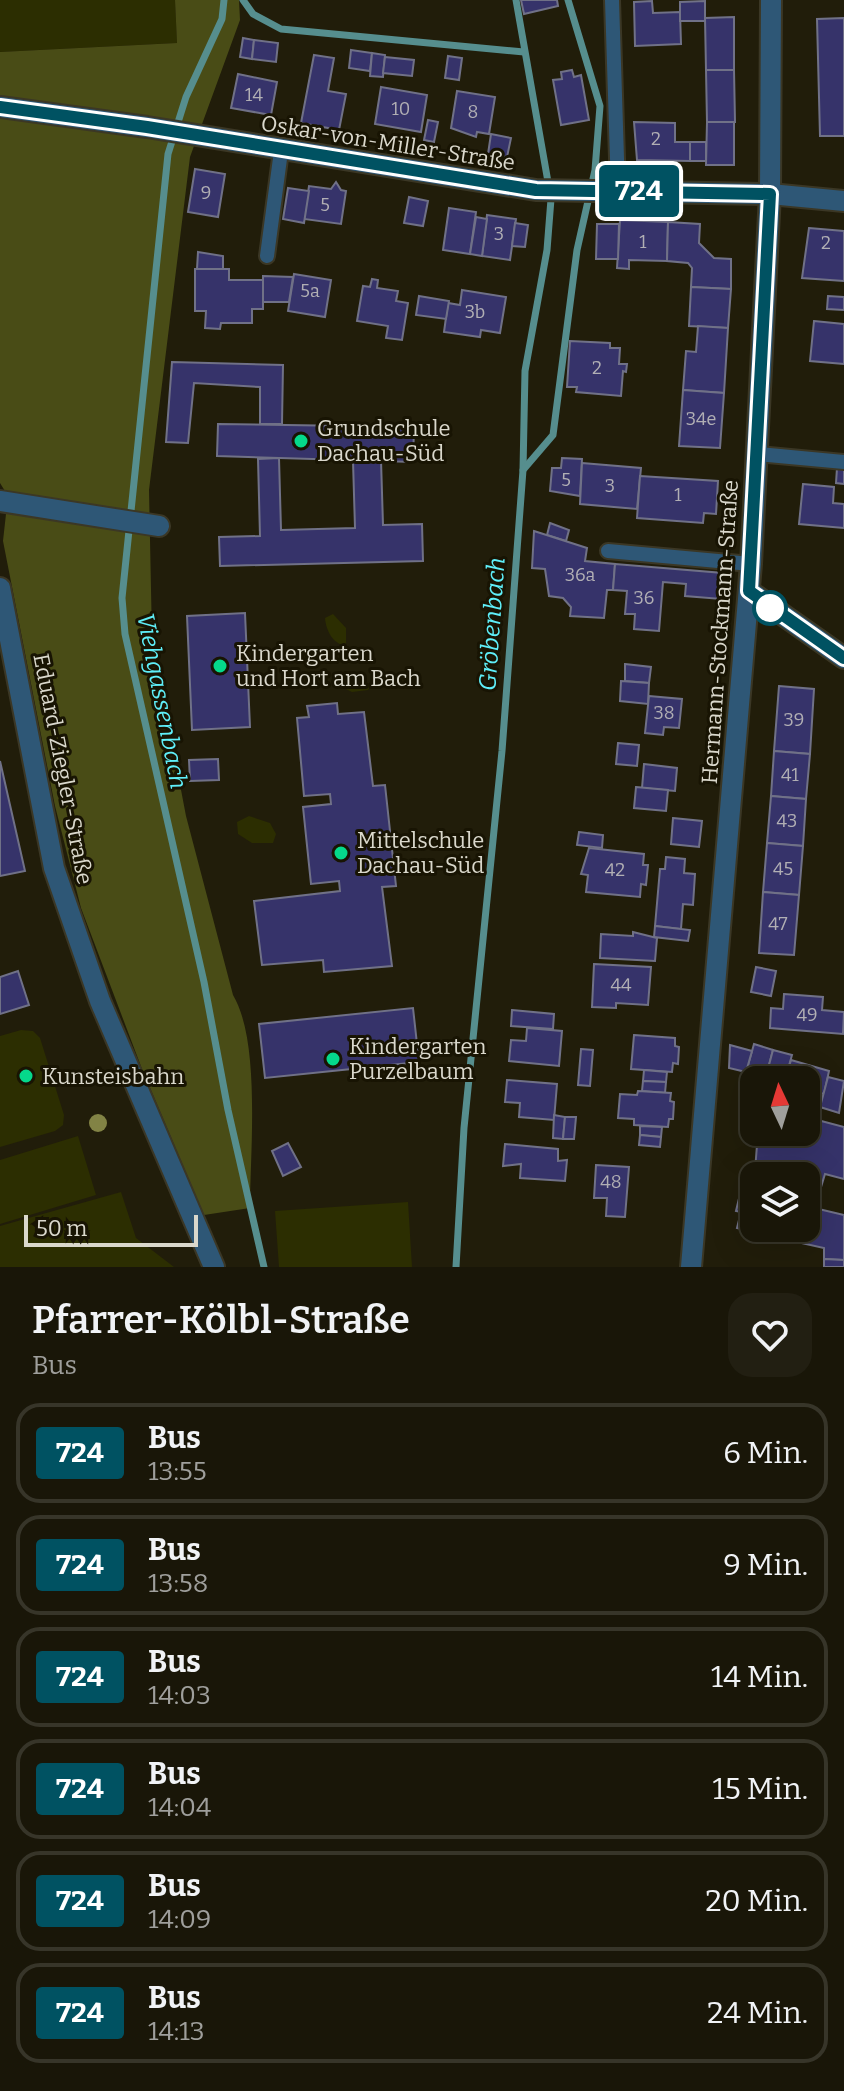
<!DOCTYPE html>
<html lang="de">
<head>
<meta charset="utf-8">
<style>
  body { margin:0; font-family:Bitter,serif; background:#221f12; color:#f1f3f6; height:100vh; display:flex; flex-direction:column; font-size:30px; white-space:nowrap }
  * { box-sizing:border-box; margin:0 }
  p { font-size:26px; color:#9f9f9c }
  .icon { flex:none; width:44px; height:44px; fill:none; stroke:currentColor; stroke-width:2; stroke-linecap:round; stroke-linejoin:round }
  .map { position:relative; height:1267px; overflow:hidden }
  .drawer { display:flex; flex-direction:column; background:#191608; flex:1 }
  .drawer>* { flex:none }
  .badge { padding:0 16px; border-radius:6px; font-size:28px; line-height:52px }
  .needle { width:52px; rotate:356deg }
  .fabs { position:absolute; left:740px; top:1066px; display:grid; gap:16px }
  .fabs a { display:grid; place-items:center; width:80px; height:80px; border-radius:16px; background:#191608; box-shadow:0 8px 32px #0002,0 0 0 2px #373529; font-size:40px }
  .scale { position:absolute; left:24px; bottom:20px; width:174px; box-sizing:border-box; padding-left:8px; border:4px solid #dad8cc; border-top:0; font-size:22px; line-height:28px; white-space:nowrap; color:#dad8cc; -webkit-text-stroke:6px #181403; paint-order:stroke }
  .map>.badge { position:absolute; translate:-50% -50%; box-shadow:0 0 0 4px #fff }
  .round { display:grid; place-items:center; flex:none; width:84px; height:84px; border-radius:24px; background:#221f12 }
  .summary { display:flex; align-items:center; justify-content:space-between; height:136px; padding:0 32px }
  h1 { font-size:38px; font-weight:600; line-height:60px }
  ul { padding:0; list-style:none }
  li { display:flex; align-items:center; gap:24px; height:100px; margin:0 16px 12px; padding:0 16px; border:4px solid #373529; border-radius:24px }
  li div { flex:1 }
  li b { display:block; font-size:30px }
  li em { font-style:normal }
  li .badge { min-width:88px; font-weight:700; text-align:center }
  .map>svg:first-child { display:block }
  .green { fill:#2c2e01 }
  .forest { fill:#494c16 }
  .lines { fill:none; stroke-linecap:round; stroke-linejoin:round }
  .stream { stroke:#568e8e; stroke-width:7 }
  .building { fill:#36336a; stroke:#707187; stroke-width:2 }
  .lane-casing { stroke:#3b3725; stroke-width:18 }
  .street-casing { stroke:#3b3725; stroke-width:24 }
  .lane { stroke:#2e5776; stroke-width:14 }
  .street { stroke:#2e5776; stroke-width:20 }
  .tree { fill:#828345 }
  .line-casing { stroke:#fff; stroke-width:18 }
  .line { stroke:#005262; stroke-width:12 }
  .poi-dot { fill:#05d98b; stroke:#181403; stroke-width:3 }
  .stop-dot { fill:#fff; stroke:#005262; stroke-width:4 }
  .labels { text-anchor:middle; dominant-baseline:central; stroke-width:6; stroke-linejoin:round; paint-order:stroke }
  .number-label { font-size:18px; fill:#b1afb4 }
  .street-label { font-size:22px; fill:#dad8cc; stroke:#181403 }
  .poi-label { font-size:22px; fill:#dad8cc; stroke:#181403; text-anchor:start }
  .water-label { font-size:24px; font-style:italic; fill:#5feff9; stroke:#181403 }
</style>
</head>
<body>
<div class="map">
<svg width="844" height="1267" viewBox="0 0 844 1267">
  <rect width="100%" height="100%" fill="#211d0a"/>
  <g class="green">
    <path d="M0,0H175L177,43L0,52Z"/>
    <path d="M333,614L346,628V646C333,644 326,631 325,618Z"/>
    <path d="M342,672L360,675L370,686L368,690L352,692L336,684L333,677Z"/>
    <path d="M249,816L270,823L276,834L273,843H252L238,834L237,822Z"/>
    <path d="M21,1030L33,1031L40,1038L64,1115L63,1125L55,1131L0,1147V1036Z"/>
    <path d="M78,1136L96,1195L0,1224V1160Z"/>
    <path d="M121,1192L136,1238L174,1267H0V1226Z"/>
    <path d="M408,1202L412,1267H279L275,1211Z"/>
  </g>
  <path class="forest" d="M175,0H239L240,20L190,157L149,490L152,638L186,816L233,995C261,1042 250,1152 250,1208L204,1215L142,1069L81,908L55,806L3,541L8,496L0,483V52L177,43Z"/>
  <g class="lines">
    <g class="stream">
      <path d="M224,0L222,19L186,97L168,154L122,598L125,634L204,982L228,1110L264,1267"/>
      <path d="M243,0L253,14L281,29L524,52"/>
      <path d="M516,0L551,199L547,250L525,371L523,470"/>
      <path d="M456,1267L464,1128L502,751L523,470L553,435L577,250L595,170L600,106L568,0"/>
    </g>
  </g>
  <g class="building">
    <path d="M521,0H557L558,6L524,14Z"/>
    <path d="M652,1L653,13L680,12L681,44L635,46L634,2Z"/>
    <path d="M705,1V21H680V2Z"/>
    <path d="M734,17V70H706L705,18Z"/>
    <path d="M844,18V136H820L817,19Z"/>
    <path d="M243,38L254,40L252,59L240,57Z"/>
    <path d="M254,40L278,43L276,62L252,59Z"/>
    <path d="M351,50L372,53L370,71L349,68Z"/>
    <path d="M372,53L385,55L383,77L370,76Z"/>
    <path d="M314,55L334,58L328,91L346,94L339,130L301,123Z"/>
    <path d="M448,56L462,58L459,80L445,78Z"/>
    <path d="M385,57L414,60L412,76L383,73Z"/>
    <path d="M572,70L574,77L581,75L589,120L561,125L553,80L562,79L561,72Z"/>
    <path d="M706,70H734L735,122H707Z"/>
    <path d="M238,74L277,82L271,115L231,108Z"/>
    <path d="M381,87L427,95L421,132L375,124Z"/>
    <path d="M457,91L495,97L489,134L477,132L476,137L451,128Z"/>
    <path d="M428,120L438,122L434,142L424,140Z"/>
    <path d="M634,122L675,123V142H690V161L637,160Z"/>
    <path d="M707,122H734V165H706Z"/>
    <path d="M491,134L511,138L507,157L488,154Z"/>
    <rect x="690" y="142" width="16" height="19"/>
    <path d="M195,169L225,174L218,217L188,212Z"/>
    <path d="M336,182L341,190L346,191L341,224L304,219L309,186L331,189Z"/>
    <path d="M288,188L309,191L304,223L283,219Z"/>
    <path d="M409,197L428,201L423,226L404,223Z"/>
    <path d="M449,208L476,212L470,254L443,250Z"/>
    <path d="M487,215L516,219L510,260L482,256Z"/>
    <path d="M476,217L487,219L482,256L470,254Z"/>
    <path d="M620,220L668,222L667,261L629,260V269L617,268Z"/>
    <path d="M668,222L700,224L699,243L714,258L731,259V289L691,287L692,268L688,263L667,261Z"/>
    <path d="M515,223L528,225L525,247L512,246Z"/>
    <path d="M597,224H619L618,259H596Z"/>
    <path d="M809,228L844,231V281L802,278Z"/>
    <path d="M198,252L223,256V269H197Z"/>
    <path d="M195,269H229V280H263V309H252V323H221L220,329L205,328L206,311H195Z"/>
    <path d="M294,274L331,280L325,317L288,311Z"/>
    <path d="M263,276L293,277L289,302H263Z"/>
    <path d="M372,279L378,280L377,288L398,291L396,301L408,303L402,340L386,338L388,326L357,321L363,286L370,287Z"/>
    <path d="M691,287L731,289L728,328L689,326Z"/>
    <path d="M462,290L506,297L500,333L481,330L480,337L444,332L448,303L460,305Z"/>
    <path d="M419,296L449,301L446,319L416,315Z"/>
    <path d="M828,296L844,297V310L827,309Z"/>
    <path d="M814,321L844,324V364L810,361Z"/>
    <path d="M698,326L728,328L724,393L683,390L686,351L696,352Z"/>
    <path d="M570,341L610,343V348H620L619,364H627L626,372L623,371L621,396L576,392L577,387H567Z"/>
    <path d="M172,362L283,365L282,424H260V387L194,383L188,443L166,442Z"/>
    <path d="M683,390L724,393L720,448L679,446Z"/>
    <path d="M218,424L414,427L413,462L217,456Z"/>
    <path d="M279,458L281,530L355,528L353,461L381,460L383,525L422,524L423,561L220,566L219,537L260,536L258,459Z"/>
    <path d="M562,458L582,459L580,496L550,491L552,468H561Z"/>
    <path d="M582,463L641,468L637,509L580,504Z"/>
    <path d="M837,468L844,469V484L836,483Z"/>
    <path d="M640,476L718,481L716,514L704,513L703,523L637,518Z"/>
    <path d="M803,484L834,487L833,503L844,504V528L799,524Z"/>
    <path d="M550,523L569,530L566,541L547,535Z"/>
    <path d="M534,531L587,548L585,561L615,564L613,590H607L604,618L570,616L571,607L563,598L549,596L545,569L532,568Z"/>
    <path d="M615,564L723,573L721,599L685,596L686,584L663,582L659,631L634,629L635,614H625L627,591L613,590Z"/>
    <path d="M245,613L250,727L192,730L187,616Z"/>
    <path d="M625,664L651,667L649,683L625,681Z"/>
    <path d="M621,681L649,683L648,704L620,701Z"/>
    <path d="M779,686L814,689L810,754L774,751Z"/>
    <path d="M649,696L682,699L679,728L664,727L663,735L645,733Z"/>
    <path d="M337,703L338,714L364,712L373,786L385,785L396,886L382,887L392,966L324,972L323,960L262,965L254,901L340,891L339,881L311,884L303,807L331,804L330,794L304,796L297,718L309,717L307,706Z"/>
    <path d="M618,743L639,745L637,766L616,764Z"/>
    <path d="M774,751L810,754L806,799L771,796Z"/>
    <path d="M218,759L219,780L190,781L189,760Z"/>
    <path d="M0,761L25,871L0,876Z"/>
    <path d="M644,764L677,768L675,791L642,788Z"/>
    <path d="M636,787L668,790L666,811L634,808Z"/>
    <path d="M771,796L806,799L803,846L767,843Z"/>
    <path d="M673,818L702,821L699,847L671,844Z"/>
    <path d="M579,832L603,835L602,848L577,845Z"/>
    <path d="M767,843L803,846L799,895L763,892Z"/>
    <path d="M589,848L644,854L643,865H648L646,885L641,884L640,897L586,892L588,875L581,874Z"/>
    <path d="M666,857L685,859L684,873L695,874L693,905L683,904L681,929L655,926L660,869H665Z"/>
    <path d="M763,892L799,895L794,955L759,953Z"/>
    <path d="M655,926L690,930L688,941L654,937Z"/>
    <path d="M633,932L657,938L655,961L600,958L601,934L633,936Z"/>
    <path d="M594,964L651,967L648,1005L616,1003V1008L592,1007Z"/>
    <path d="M756,967L776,971L771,996L751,992Z"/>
    <path d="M18,971L29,1005L0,1014V977Z"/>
    <path d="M784,994L823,997L822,1010L844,1012L843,1034L770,1028L771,1008L783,1009Z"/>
    <path d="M413,1008L419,1062L265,1078L259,1024Z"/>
    <path d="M512,1010L554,1014L553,1029L511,1026Z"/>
    <path d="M527,1028L562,1031L559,1066L509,1061L511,1040L526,1041Z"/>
    <path d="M634,1035L675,1038V1046L679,1047L678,1064L673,1063L672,1072L631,1069Z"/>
    <path d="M754,1044L773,1050L765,1080L745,1076Z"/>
    <path d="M730,1045L752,1051L746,1072L729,1068Z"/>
    <path d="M581,1049L593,1050L590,1086L578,1085Z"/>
    <path d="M773,1050L792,1055L785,1080H765Z"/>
    <path d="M791,1060L829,1071L824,1094L806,1089V1080H785Z"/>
    <path d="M644,1070L667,1072L666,1082L643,1081Z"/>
    <path d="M828,1077L844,1081L839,1113L820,1107Z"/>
    <path d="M507,1080L557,1084L554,1120L519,1117L520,1103L505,1102Z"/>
    <path d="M643,1081L666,1082L665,1093L642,1091Z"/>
    <path d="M638,1091L671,1093L670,1101L674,1102L673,1119H669L668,1127L634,1125V1119L618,1118L620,1094L637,1095Z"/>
    <path d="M554,1115L565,1117L563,1139L553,1138Z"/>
    <path d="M565,1117H576L574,1139H563Z"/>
    <path d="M810,1118L844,1127V1179L825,1174L821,1187L806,1184V1176H775L755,1171L758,1132H806Z"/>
    <path d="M640,1126L662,1127L661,1137L640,1135Z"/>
    <path d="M640,1135L661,1137L660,1147L639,1145Z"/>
    <path d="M288,1143L301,1167L283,1176L272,1151Z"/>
    <path d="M505,1144L558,1149V1161L567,1160L565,1181L520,1178L521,1164L503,1166Z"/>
    <path d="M596,1165L629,1167L625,1217L606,1216L607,1198H594Z"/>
    <path d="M741,1190L754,1194V1228H790L788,1240L737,1228L741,1212L736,1211Z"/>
    <path d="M806,1206L844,1215V1260L824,1259V1248L788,1240L790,1228H806Z"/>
    <path d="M824,1259L844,1260V1267H824Z"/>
  </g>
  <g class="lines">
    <defs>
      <g id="lane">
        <path d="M612,0L618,190"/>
        <path d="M267,256L281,151"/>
        <path d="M758,454L844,462"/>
        <path d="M608,551L751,564"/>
      </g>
      <g id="street">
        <path d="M0,107L147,127L536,190L770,194L844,201"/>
        <path d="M0,501L159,526"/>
        <path d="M0,588L54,868L100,1001L214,1267"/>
        <path d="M749,591L844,658"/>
        <path d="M691,1267L751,564L770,194L771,0"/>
      </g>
    </defs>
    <use href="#lane" class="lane-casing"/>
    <use href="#street" class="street-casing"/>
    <use href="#lane" class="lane"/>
    <use href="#street" class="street"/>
  </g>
  <circle class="tree" cx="98" cy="1123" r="9"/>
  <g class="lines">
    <defs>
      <path id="line" d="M0,107L147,127L536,190L770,194L749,591L844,658"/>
    </defs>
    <use href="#line" class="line-casing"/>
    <use href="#line" class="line"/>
  </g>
  <g class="poi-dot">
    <circle cx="301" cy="441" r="8"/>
    <circle cx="220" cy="666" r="8"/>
    <circle cx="341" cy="853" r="8"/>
    <circle cx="333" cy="1059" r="8"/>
    <circle cx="26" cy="1076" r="8"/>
  </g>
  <circle class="stop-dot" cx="770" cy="608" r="16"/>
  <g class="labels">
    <g class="number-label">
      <text x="254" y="95">14</text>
      <text x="401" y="109">10</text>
      <text x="473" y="112">8</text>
      <text x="656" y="139">2</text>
      <text x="206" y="193">9</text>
      <text x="325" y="205">5</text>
      <text x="499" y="234">3</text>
      <text x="643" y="242">1</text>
      <text x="826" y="243">2</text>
      <text x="310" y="291">5a</text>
      <text x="475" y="312">3b</text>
      <text x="597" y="368">2</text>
      <text x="701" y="419">34e</text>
      <text x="566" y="480">5</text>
      <text x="610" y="486">3</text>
      <text x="678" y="495">1</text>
      <text x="580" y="575">36a</text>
      <text x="644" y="598">36</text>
      <text x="664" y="713">38</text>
      <text x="794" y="720">39</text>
      <text x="790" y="775">41</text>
      <text x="787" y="821">43</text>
      <text x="783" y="869">45</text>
      <text x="615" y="870">42</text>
      <text x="778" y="924">47</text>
      <text x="621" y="985">44</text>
      <text x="807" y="1015">49</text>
      <text x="611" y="1182">48</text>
    </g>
    <g class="street-label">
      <text transform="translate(388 143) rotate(9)">Oskar-von-Miller-Straße</text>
      <text transform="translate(720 632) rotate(-86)">Hermann-Stockmann-Straße</text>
      <text transform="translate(63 769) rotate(79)">Eduard-Ziegler-Straße</text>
    </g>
    <g class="poi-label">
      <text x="317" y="428">Grundschule<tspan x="317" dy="25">Dachau-Süd</tspan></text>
      <text x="236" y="653">Kindergarten<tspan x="236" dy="25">und Hort am Bach</tspan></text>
      <text x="357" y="840">Mittelschule<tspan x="357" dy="25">Dachau-Süd</tspan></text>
      <text x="349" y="1046">Kindergarten<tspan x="349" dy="25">Purzelbaum</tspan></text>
      <text x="42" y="1076">Kunsteisbahn</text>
    </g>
    <g class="water-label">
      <text transform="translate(492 624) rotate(-86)">Gröbenbach</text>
      <text transform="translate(162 701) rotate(79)">Viehgassenbach</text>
    </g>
  </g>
</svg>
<div class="fabs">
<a><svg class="needle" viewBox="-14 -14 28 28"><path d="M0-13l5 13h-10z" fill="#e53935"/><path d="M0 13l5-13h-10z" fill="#9f9f9c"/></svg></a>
<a><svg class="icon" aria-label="layers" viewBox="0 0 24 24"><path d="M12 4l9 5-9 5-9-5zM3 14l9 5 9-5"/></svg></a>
</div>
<div class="scale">50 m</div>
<b class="badge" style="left:639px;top:191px;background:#005262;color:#fff">724</b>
</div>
<section class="drawer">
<div class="summary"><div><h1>Pfarrer-Kölbl-Straße</h1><p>Bus</p></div><a class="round"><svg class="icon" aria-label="heart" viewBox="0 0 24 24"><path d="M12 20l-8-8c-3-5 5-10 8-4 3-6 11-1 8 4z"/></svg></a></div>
<ul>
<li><span class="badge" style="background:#005262;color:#fff">724</span><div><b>Bus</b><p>13:55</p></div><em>6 Min.</em></li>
<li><span class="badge" style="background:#005262;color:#fff">724</span><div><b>Bus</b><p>13:58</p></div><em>9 Min.</em></li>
<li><span class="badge" style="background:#005262;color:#fff">724</span><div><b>Bus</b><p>14:03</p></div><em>14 Min.</em></li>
<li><span class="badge" style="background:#005262;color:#fff">724</span><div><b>Bus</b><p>14:04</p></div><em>15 Min.</em></li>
<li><span class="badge" style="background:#005262;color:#fff">724</span><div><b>Bus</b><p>14:09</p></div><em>20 Min.</em></li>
<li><span class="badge" style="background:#005262;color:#fff">724</span><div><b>Bus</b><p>14:13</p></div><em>24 Min.</em></li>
</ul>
</section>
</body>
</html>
